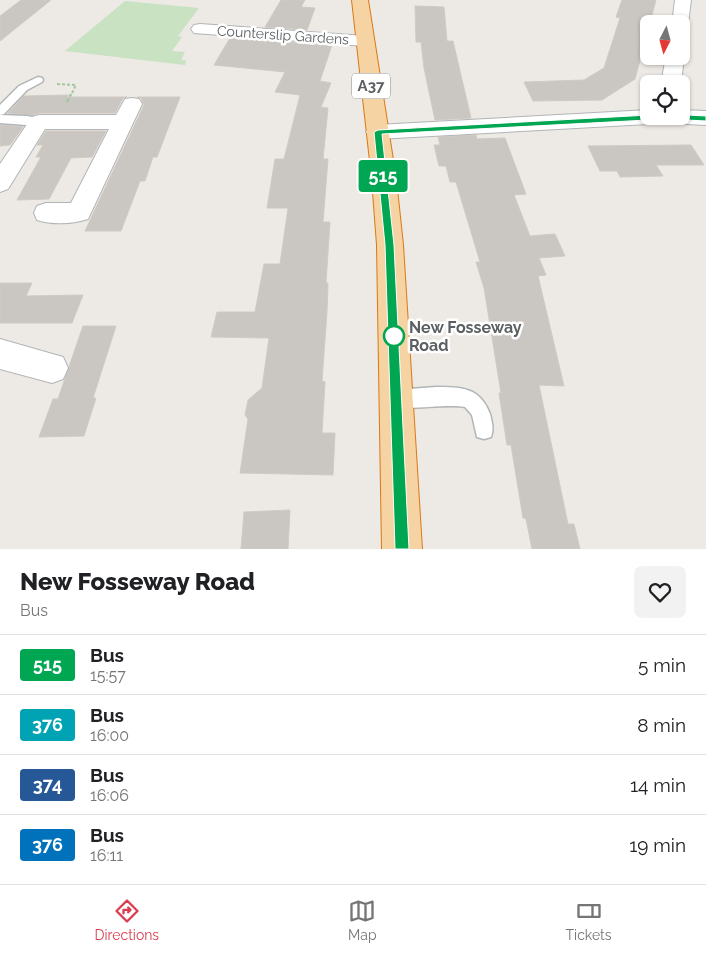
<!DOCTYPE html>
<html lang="en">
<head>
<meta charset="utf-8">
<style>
  body { margin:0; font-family:Raleway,sans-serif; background:#f2f2f2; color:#202124; height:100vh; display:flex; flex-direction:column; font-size:19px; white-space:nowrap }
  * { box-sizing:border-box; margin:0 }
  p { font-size:16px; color:#757577 }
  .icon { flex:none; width:28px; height:28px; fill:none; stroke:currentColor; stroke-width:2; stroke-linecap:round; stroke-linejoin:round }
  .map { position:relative; height:549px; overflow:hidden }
  .panel { display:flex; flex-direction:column; background:#fff; flex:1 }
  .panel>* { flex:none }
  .badge { padding:0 10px; border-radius:4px; font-size:18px; line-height:32px }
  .needle { width:32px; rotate:186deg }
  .tools { position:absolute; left:640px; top:15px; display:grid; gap:10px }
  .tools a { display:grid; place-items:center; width:50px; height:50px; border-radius:8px; background:#fff; box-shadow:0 1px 4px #0004; font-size:25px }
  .map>.badge { position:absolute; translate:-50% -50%; box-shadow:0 0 0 2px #fff }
  .round { display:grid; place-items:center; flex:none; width:52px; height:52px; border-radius:8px; background:#f2f2f2 }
  .head { display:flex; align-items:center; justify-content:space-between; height:85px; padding:0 20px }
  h1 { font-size:24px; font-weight:800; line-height:38px }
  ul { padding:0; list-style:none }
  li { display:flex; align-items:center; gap:15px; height:60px; padding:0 20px; border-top:1px solid #e0e0e0 }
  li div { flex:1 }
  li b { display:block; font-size:19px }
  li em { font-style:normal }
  li .badge { min-width:55px; font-weight:700; text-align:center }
  .menu { display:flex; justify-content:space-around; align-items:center; height:70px; border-top:1px solid #e0e0e0; background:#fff; font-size:14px; color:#757577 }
  .menu a { display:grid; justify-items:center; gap:2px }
  .menu .on { color:#d83e4f }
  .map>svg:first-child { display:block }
  .green { fill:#c8e2c2 }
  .building { fill:#cac6c2; stroke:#d1cac2 }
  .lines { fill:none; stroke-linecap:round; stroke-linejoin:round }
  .service-casing { stroke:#b1b5b7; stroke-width:3 }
  .minor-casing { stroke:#b1b5b7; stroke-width:2 }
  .tertiary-casing { stroke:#b1b5b7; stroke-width:2 }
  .trunk-casing { stroke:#db7815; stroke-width:2 }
  .path-far1 { stroke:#a0c8a3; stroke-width:2; stroke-dasharray:3 2; stroke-linecap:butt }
  .path { stroke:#a0c8a3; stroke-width:2.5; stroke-dasharray:4 2; stroke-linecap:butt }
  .service { fill:#fff; fill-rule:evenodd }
  .minor { fill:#fff; fill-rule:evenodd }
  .tertiary { fill:#fff; fill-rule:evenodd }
  .trunk { fill:#f5d3a2; fill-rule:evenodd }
  .line { fill:#00a651; stroke:#fff }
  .stop-dot { fill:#fff; stroke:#00a651; stroke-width:2.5 }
  .labels { text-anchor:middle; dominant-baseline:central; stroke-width:5; stroke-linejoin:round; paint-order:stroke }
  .far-street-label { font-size:14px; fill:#5c6063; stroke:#fff }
  .shield { fill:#fff; stroke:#8d9092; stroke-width:1 }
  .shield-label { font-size:15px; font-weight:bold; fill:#5c6063 }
  .stop-label { font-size:16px; font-weight:bold; fill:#5c6063; stroke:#fff; text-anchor:start }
</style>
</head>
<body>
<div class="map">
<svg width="706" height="549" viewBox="0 0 706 549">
  <rect width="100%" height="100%" fill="#ede9e4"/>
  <path class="green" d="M125,1L199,8L178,36L182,37L172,51L185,52L181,60H186L185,65L65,51Z"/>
  <g class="building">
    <path d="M21,0H51L0,41V16Z"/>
    <path d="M281,0H305L301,7L315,8L307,30L265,27Z"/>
    <path d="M622,0H656L635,79L602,100L533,101L524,82L584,80L604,68L620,18L616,17Z"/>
    <path d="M415,6L444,7L447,41H453L471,118L435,120L424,68L421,42H416Z"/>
    <path d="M230,38L332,45L320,81L331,83L321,107L328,108L323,159H328L323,222H330L326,283H328L327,312L322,381L325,382L322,433H335L333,475L240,473L248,419L245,415L248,400L262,388L269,338L211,337L217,312H255L264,264H280L288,208H267L275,159H284L300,95L275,92L285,72L214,65Z"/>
    <path d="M68,95L67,97H127L123,98L115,113H39L32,115L8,113L24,96Z"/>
    <path d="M137,97H180L157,157H153L145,181H140L121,231H85L144,105L141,98Z"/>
    <path d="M0,125L23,127L10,145L0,146Z"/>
    <path d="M46,131H106L92,157L71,158L49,199L17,200L41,157H36L43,145H37Z"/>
    <path d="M476,135L477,139L505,138L526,194L514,195L530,236L555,234L565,256L539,258L546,275L538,276L564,386L539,385L568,524H574L580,549H532L526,519L523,518L511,445H507L499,393H501L484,288L476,262H480L456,182H450L446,166H439L434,145H440L438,137Z"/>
    <path d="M691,145L704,165H656L663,176L620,177L617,171H600L588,146Z"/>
    <path d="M0,283H32L26,296L83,295L72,323H0Z"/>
    <path d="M83,326H116L93,398H96L84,436L39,437L53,399H58Z"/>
    <path d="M290,510L288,549H241L244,512Z"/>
  </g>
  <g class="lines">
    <defs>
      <g id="service">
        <path d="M38,77L42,78L43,80L42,82L27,90L4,114L0,115V105L19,86Z"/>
        <path d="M0,115L27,116L43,119L45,122L39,126L0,123Z"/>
        <path d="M436,387C461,387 480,387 490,414C492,422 494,429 491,437L484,439L477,437L472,415L465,407C444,403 405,412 390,405L387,399L390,393L396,390Z"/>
      </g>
      <g id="minor">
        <path d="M675,0H691L688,24L686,28L681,29V24H672Z"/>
        <path d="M200,24L365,36L371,37L374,41L371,45L365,46L194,33L191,29L194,25Z"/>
        <path d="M681,52L684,56L681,84H661L666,56H681Z"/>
        <path d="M132,98L139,99L142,104L88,219C73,224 52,225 37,220L34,213L37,206L46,203H71L109,129H45L8,189L0,192V164L32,117L39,115H116L125,99Z"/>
        <path d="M0,339L63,357L68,368L63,379L52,383L0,369Z"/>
      </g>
      <path id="tertiary" d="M649,110V116H681V110L706,111V125L667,123L377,139L369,137L366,132L369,127L377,125Z"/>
      <path id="trunk" d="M352,0H368L396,179L403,245L422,549H382L377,245L372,179Z"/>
    </defs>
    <use href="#service" class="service-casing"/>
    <use href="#minor" class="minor-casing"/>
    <use href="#tertiary" class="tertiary-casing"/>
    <use href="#trunk" class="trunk-casing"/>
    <path class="path-far1" d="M57,84L76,85L71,95"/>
    <path class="path" d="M67,102L71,94"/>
    <use href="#service" class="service"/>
    <use href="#minor" class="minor"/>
    <use href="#tertiary" class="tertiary"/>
    <use href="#trunk" class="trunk"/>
  </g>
  <path class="line" d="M667,114L706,116V121L667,119L382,134L394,245L409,549H395L385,245L374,132L378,130Z"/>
  <circle class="stop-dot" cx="394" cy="336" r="10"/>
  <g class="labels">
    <g class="far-street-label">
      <text transform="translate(283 35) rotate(4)">Counterslip Gardens</text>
    </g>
    <rect class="shield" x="352" y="73.5" width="38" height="25" rx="4"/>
    <g class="shield-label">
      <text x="371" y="86">A37</text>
    </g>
    <g class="stop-label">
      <text x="409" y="327">New Fosseway<tspan x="409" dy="18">Road</tspan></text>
    </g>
  </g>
</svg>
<div class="tools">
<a><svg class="needle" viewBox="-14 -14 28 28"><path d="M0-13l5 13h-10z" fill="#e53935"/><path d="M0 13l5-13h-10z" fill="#757577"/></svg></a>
<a><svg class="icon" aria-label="locate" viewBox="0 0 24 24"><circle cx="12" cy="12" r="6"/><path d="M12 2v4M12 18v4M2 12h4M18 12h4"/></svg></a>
</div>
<b class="badge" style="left:383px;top:176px;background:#00a651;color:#fff">515</b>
</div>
<section class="panel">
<div class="head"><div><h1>New Fosseway Road</h1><p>Bus</p></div><a class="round"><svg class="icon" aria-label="heart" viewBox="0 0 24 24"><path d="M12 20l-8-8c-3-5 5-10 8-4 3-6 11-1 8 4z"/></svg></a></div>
<ul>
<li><span class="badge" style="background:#00a651;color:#fff">515</span><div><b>Bus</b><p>15:57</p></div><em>5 min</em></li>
<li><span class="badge" style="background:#00a3b4;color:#fff">376</span><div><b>Bus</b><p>16:00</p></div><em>8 min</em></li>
<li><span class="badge" style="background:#265797;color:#fff">374</span><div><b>Bus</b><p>16:06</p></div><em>14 min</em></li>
<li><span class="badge" style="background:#0072bc;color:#fff">376</span><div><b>Bus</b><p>16:11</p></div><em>19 min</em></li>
</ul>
</section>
<nav class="menu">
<a class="on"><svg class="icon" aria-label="directions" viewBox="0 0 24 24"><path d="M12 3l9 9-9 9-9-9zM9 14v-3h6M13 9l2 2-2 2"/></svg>Directions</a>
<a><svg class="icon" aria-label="map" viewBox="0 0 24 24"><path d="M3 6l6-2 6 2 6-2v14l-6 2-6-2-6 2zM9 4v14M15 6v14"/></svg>Map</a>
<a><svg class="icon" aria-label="tickets" viewBox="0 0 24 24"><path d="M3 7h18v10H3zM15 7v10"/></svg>Tickets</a>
</nav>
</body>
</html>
